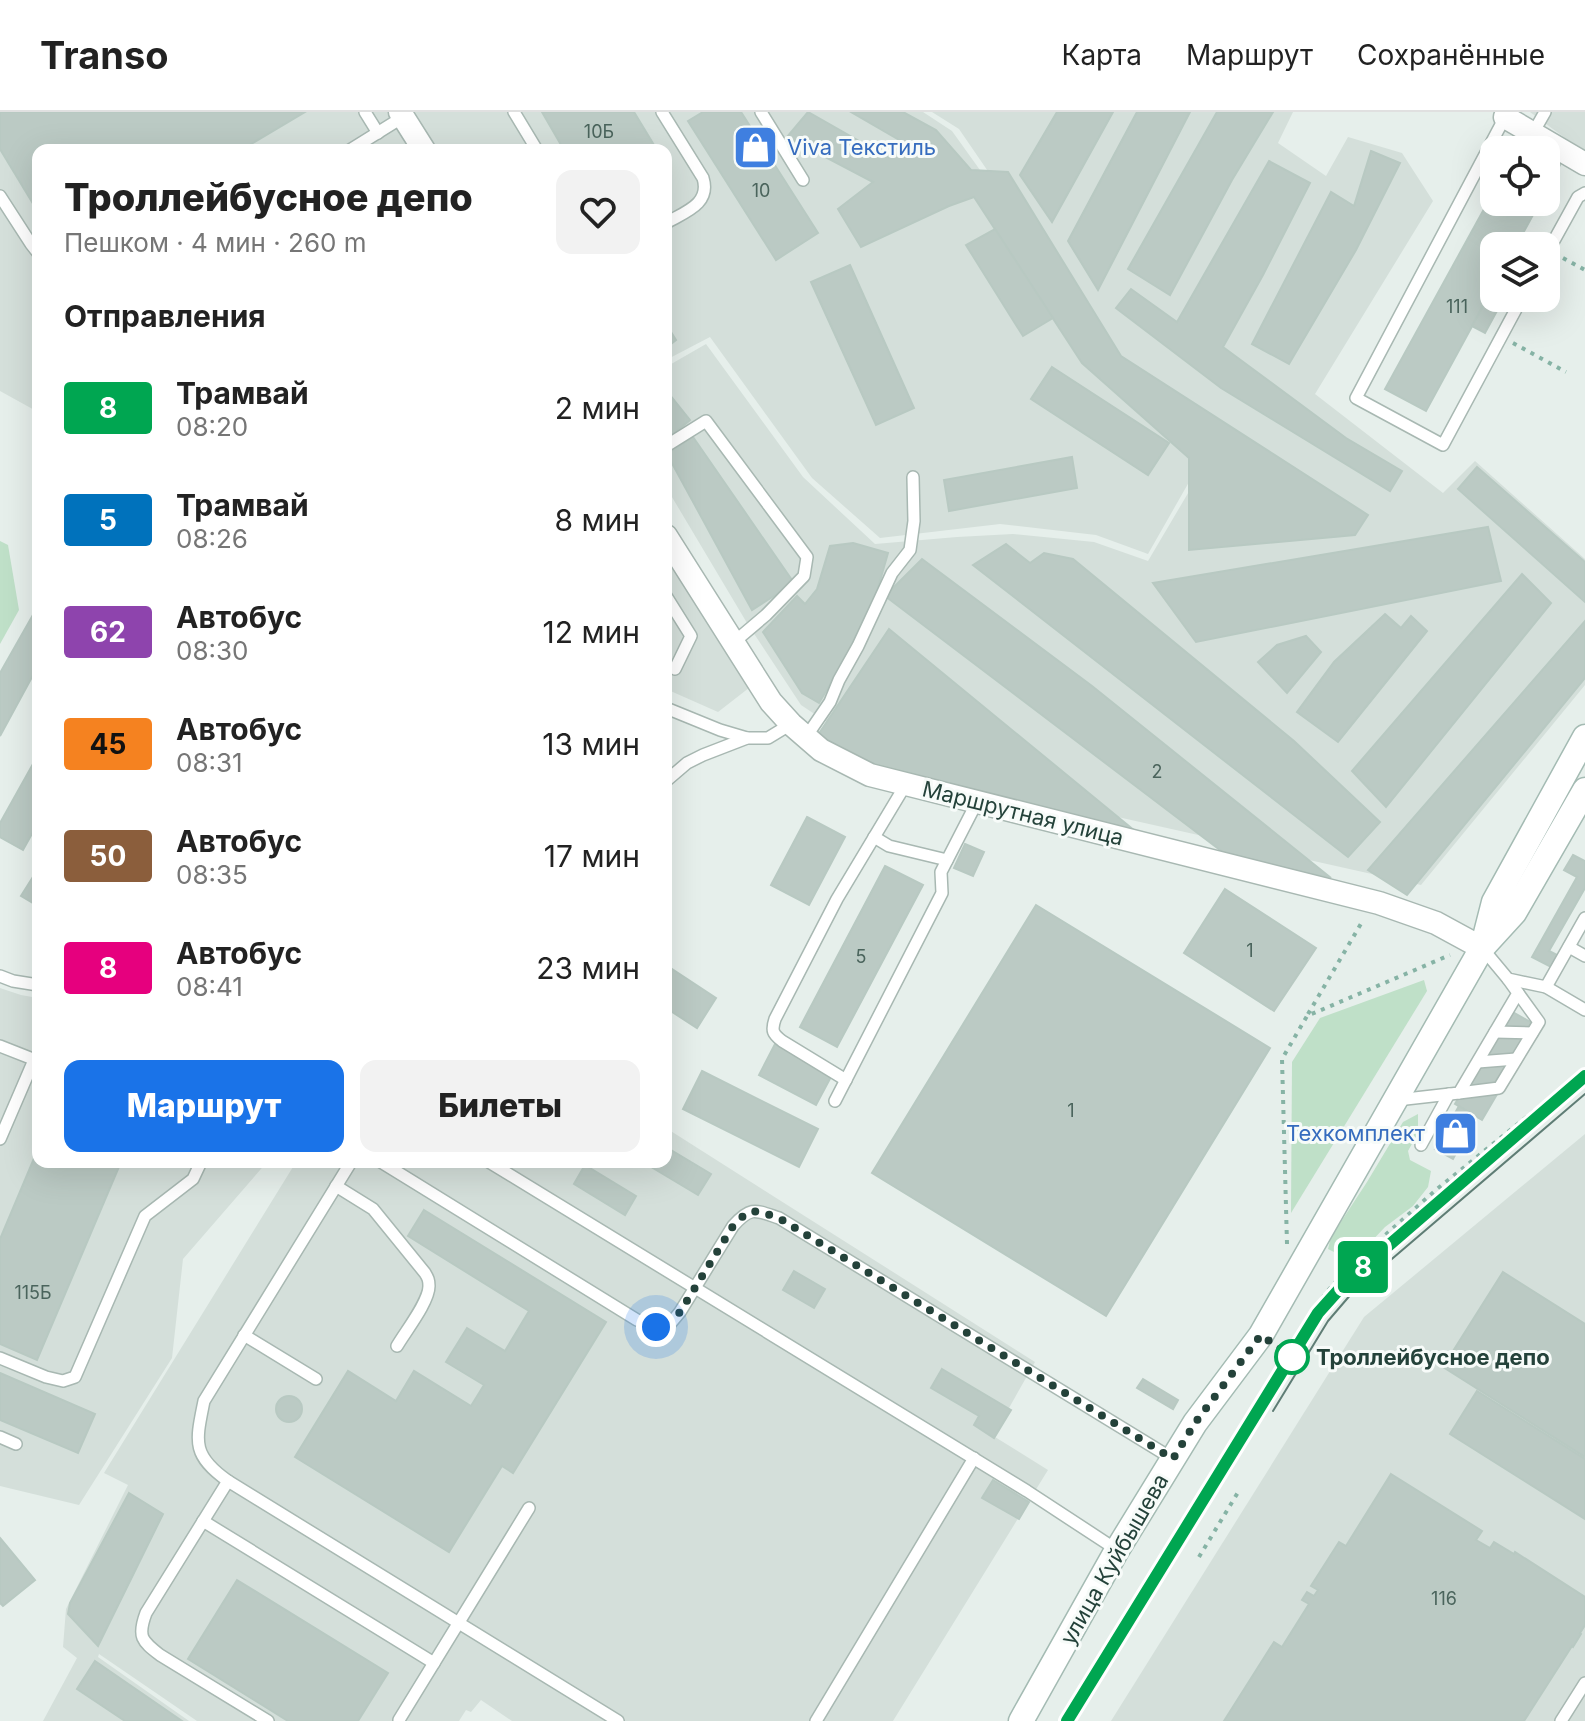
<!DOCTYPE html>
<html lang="ru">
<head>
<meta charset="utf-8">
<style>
  body { margin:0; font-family:Inter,sans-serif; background:#f2f2f2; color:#222; height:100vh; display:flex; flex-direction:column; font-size:30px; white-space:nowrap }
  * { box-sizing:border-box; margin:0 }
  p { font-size:26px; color:#767676 }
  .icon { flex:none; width:44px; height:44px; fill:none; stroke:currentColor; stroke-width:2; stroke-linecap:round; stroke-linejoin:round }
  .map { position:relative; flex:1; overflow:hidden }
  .panel { position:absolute; left:32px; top:32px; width:640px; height:1024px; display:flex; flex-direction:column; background:#fff; border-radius:16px; box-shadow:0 8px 32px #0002 }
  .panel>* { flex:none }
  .badge { padding:0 16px; border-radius:6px; font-size:28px; line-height:52px }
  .controls { position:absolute; left:1480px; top:24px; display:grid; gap:16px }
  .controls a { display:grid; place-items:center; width:80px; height:80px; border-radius:16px; background:#fff; box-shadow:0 8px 32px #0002; font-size:40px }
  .you { position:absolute; width:40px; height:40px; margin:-20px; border:6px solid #fff; border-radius:50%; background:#1a73e8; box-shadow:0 0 0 12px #1a73e833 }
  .map>.badge { position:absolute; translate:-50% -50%; box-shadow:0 0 0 4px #fff }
  h2 { padding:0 32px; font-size:30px; line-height:72px }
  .round { display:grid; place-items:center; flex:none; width:84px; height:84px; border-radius:16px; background:#f2f2f2 }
  .head { display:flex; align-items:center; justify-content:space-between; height:136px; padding:0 32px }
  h1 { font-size:38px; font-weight:800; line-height:60px }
  .cta { display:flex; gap:16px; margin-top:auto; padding:16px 32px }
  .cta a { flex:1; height:92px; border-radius:16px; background:#1a73e8; color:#fff; font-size:32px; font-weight:800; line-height:92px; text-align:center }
  .cta a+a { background:#f2f2f2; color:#222 }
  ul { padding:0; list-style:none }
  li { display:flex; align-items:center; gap:24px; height:112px; padding:0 32px }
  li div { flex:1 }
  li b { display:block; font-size:30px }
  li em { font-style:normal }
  li .badge { min-width:88px; font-weight:700; text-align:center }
  header { display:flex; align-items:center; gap:48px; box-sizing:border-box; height:112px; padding:0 40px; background:#fff; border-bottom:2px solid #e0e0e0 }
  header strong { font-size:38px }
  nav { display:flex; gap:44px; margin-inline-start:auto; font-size:28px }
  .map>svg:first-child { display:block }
  .built { fill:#d4dfda }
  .green { fill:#bfe0c8 }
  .building { fill:#bbcac4; stroke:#b8c9c2; stroke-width:2 }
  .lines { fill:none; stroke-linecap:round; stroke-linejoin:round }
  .lane-casing { stroke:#a8b8b2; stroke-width:14 }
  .street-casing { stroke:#a8b8b2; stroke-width:25 }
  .secondary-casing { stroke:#a4bbb3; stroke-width:27 }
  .path { stroke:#86b3a5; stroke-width:4; stroke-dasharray:4 6; stroke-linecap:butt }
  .lane { stroke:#fff; stroke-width:11 }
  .street { stroke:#fff; stroke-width:22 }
  .secondary { stroke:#fff; stroke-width:24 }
  .tram { stroke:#5f7d75; stroke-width:2 }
  .line-casing { stroke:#fff; stroke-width:18 }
  .line { stroke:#00a651; stroke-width:12 }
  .walk { stroke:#24423a; stroke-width:8; stroke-dasharray:0 14.4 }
  .stop-dot { fill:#fff; stroke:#00a651; stroke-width:4 }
  .labels { text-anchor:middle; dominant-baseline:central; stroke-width:6; stroke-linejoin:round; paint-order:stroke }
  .number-label { font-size:18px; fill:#4a645c }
  .shop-label { font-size:22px; fill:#366cbe; stroke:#f7fbf9; text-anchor:start }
  .street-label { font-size:22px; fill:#24423a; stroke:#f7fbf9 }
  .stop-label { font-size:22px; font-weight:bold; fill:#24423a; stroke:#f7fbf9; text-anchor:start }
</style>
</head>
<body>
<header>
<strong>Transo</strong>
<nav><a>Карта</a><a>Маршрут</a><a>Сохранённые</a></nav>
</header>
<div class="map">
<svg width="1585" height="1609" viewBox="0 0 1585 1609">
  <rect width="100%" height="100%" fill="#e6efeb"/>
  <g class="built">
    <path d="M0,0H923L952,19L990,72L1104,265L1201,349L1148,442L1096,423L1000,412L880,426L812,366L710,225L666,248V38H38V300L0,279Z"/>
    <path d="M932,0H1293L1278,31L1326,64L1348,25L1402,41L1433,89L1315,282L1443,381L1475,349L1585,447V573L1421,773L1082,697L864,635L801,593L747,511L666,375V255L706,232L803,365L875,432L957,425L1013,422L1094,430L1148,449L1207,349L1110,263L996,71L959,17Z"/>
    <path d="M1530,0H1585V38L1565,26Z"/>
    <path d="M666,442L754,572L718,600L666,577Z"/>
    <path d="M0,876L21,883L38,886V1050H267L183,1147L172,1246L79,1393L0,1374Z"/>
    <path d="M666,1016L1035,1250L1009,1296L1011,1298L995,1325L1048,1358L893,1609H512L481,1588L471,1600L466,1598L459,1609H197L99,1542L98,1545L189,1609H43L77,1546L63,1535L66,1497L128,1373L104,1361L296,1050H666Z"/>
    <path d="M1585,1022V1609H1111L1364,1205Z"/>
  </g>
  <g class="green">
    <path d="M0,429L8,433L19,498L0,532Z"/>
    <path d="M1424,868L1427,879L1291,1101L1292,950L1320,906Z"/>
    <path d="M1418,1002V1021L1408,1039L1410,1048L1431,1059L1428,1075L1413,1094L1385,1115L1367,1134L1344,1145L1328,1137L1331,1125L1367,1070L1403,1010Z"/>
  </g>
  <g class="building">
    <path d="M0,0H305L241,38H38V100L0,37Z"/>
    <path d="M542,0H634L657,38H564Z"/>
    <path d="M703,0H741L818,121L776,148L688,9Z"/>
    <path d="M808,0L889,46L913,36L851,0H903L936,18L971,58L1008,60L1121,244L1368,403L1355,423L1189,438V346L1082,251L974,85L949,94L861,135L838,97L873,70L787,25Z"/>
    <path d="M1057,0H1113L1052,110L1020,63Z"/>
    <path d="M1137,0H1190L1098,178L1068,129Z"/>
    <path d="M1217,0H1273L1232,68L1170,183L1128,157Z"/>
    <path d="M1371,39L1400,51L1356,138L1289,252L1252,232L1331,80L1354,94Z"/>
    <path d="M1546,46L1560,53L1546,79Z"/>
    <path d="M1269,49L1310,71L1263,163L1223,235L1346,326L1402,359L1390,379L1221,276L1116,196L1131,177L1177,210Z"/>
    <path d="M1494,79V90H1540L1516,134H1494V174L1426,299L1385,277Z"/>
    <path d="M995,117L1053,206L1023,224L966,133Z"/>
    <path d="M1522,123L1535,130L1533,134H1516Z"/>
    <path d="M850,153L914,296L876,313L811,170Z"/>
    <path d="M1494,174V186H1504L1485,221L1472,214Z"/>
    <path d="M666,212L676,228L666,236Z"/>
    <path d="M1052,255L1169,331L1148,363L1031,287Z"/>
    <path d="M666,278L690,308L666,328Z"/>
    <path d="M693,325L794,471L752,498L667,342Z"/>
    <path d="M1072,345L1077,376L949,399L944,368Z"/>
    <path d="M1477,355L1585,450V490L1458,377Z"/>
    <path d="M1488,415L1501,469L1196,530L1153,471Z"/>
    <path d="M853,431L888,441L869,507L819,591L802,581L763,520L797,484L805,492L817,477L830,434Z"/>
    <path d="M1006,432L1030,451L1044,441L1073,447L1294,629L1380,710L1348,745L973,453Z"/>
    <path d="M922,447L1092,574L1331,766L1228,744L885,484Z"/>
    <path d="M1522,462L1551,491L1386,695L1352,659Z"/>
    <path d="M38,494V554L0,624V561Z"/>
    <path d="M1385,502L1401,516L1411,504L1427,519L1338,630L1297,600L1334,550Z"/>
    <path d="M1585,509V566L1407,783L1368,758Z"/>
    <path d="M889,517L1135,719L875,657L818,623Z"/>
    <path d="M1306,524L1321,540L1287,581L1258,550L1277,533Z"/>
    <path d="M38,643V711L23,738L0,725V711Z"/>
    <path d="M807,705L845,725L809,793L771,773Z"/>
    <path d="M965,732L984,740L973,764L954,756Z"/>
    <path d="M1573,743L1585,749V776L1549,839L1557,843L1551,855L1532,845L1577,765L1564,758Z"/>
    <path d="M885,754L923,773L837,935L800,915Z"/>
    <path d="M38,757V794L21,784Z"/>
    <path d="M1225,777L1316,836L1274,899L1184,841Z"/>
    <path d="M1036,793L1270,936L1106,1204L872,1061Z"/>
    <path d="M666,853L716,886L697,916L666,896Z"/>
    <path d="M1511,899L1537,914L1482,1008L1455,992Z"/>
    <path d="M775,932L832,963L816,993L759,963Z"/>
    <path d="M702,959L818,1017L799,1055L683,997Z"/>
    <path d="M1459,994L1476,1005L1453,1047L1435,1037Z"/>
    <path d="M666,1035L711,1062L698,1083L643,1050H666Z"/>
    <path d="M38,1037V1050H121L37,1248L0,1232V1127Z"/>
    <path d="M585,1053L636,1084L625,1103L574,1072Z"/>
    <path d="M424,1098L606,1210L513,1361L502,1354L449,1440L295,1345L348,1259L396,1289L414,1259L471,1294L484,1273L446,1250L467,1216L505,1239L529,1199L408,1124Z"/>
    <path d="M794,1159L825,1177L814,1196L783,1178Z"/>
    <path d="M1503,1160L1585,1212V1345L1443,1255Z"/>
    <path d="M942,1257L1011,1298L994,1326L974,1313L979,1304L931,1276Z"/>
    <path d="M0,1261L95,1302L78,1341L0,1308Z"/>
    <path d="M1143,1267L1178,1288L1173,1297L1137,1276Z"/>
    <path d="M1477,1279L1585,1347V1407L1450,1322Z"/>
    <circle cx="289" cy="1297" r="13"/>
    <path d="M1391,1362L1482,1419L1476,1428L1490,1436L1494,1430L1514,1442L1515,1440L1585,1485V1513L1580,1521L1581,1522L1573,1535L1572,1534L1524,1609H1224L1274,1530L1282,1535L1309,1492L1302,1488L1307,1480L1314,1484L1318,1478L1311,1474L1339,1430L1346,1434Z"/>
    <path d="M993,1368L1029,1390L1019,1407L982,1386Z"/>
    <path d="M129,1381L163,1402L98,1534L68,1502L70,1491Z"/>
    <path d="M0,1426L35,1468L3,1494L0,1491Z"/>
    <path d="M237,1468L388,1561L358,1609H288L188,1547Z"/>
    <path d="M95,1549L182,1609H125L77,1577Z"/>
  </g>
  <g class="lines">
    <defs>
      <g id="lane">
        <path d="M365,0L378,21"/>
        <path d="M514,0L537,38"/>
        <path d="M662,0L703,66C711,92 685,100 666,111"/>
        <path d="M761,0L803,68"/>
        <path d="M1502,3L1505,5L1356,286L1443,333L1522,186"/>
        <path d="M1533,21L1545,0"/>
        <path d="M350,38L403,5"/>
        <path d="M0,84L31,132L38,141"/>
        <path d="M1546,143L1578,85L1585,81"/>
        <path d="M666,334L706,309L807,445L804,464L766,503L733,531"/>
        <path d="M666,484L691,524L675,557"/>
        <path d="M666,596L720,618L747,626"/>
        <path d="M806,625L830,590L839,568L858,534L892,461L910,438L914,409L913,365"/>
        <path d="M666,669L687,651L703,643L747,626H768L791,612"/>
        <path d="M874,725L889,734L947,748"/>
        <path d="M1569,835L1585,844"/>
        <path d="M1483,837L1508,867L1546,875L1585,898"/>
        <path d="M0,864L13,869L38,873"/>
        <path d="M1546,875L1585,806"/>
        <path d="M1495,920L1532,921"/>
        <path d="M0,934L38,949"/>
        <path d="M1478,950L1516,947"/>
        <path d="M846,968L782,929C773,922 771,919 775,907L837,787L906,672"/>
        <path d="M1459,981L1499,976L1539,910L1518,881"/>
        <path d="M1397,988L1459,981L1518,881L1508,867"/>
        <path d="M835,989L942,781L941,760L977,690"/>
        <path d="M0,1027L34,948"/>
        <path d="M1421,1033L1449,982"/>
        <path d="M351,1050L204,1289C196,1329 191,1343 228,1369L618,1609"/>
        <path d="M381,1050L637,1208L656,1215L670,1212L680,1200L733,1114C751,1094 755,1098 779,1106L1173,1347"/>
        <path d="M489,1050L1027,1379L1117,1438"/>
        <path d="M336,1074L373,1097L425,1161C428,1166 429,1168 429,1174C429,1190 405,1220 397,1234"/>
        <path d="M244,1223L316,1267"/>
        <path d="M0,1246L46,1265L63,1269L75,1265L145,1104L193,1067L201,1050"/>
        <path d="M0,1325L16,1332"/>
        <path d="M228,1369L146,1501C137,1525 142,1529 160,1543L268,1609"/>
        <path d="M203,1409L434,1551"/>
        <path d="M399,1608L529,1396"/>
        <path d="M816,1609L974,1346"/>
        <path d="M1561,1609L1585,1571"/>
      </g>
      <g id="street">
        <path d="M400,0L424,38"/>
        <path d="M1505,5L1585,52"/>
        <path d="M666,424L771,590L791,612L821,638L870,663L1379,791L1436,811L1482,836"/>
      </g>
      <g id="secondary">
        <path d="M1483,833L1494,790L1585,625"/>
        <path d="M1021,1609L1117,1438L1195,1311L1261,1223L1482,836L1514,801L1585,678"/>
      </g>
    </defs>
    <use href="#lane" class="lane-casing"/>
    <use href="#street" class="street-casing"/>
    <use href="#secondary" class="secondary-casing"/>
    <g class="path">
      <path d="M1563,146L1585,158"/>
      <path d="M1513,231L1566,260"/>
      <path d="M1308,902L1362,810"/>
      <path d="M1287,1132L1282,947L1307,904L1450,843"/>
      <path d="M1233,1331L1325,1182L1346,1158L1437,1077L1585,958"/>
      <path d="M1177,1424L1211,1368"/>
      <path d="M1199,1445L1240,1377"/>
    </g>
    <use href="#lane" class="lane"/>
    <use href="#street" class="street"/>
    <use href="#secondary" class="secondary"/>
    <g class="tram">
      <path d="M1273,1299L1328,1209L1352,1181L1585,982"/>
      <path d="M1067,1609L1318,1201L1344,1172L1585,964"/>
    </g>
  </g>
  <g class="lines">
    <defs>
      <path id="line" d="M1067,1609L1318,1201L1344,1172L1585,964"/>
    </defs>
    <use href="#line" class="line-casing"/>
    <use href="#line" class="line"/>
    <path class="walk" d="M656,1215L670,1212L680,1200L733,1114C751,1094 755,1098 779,1106L1173,1347L1195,1311L1261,1223L1292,1245"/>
  </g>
  <defs>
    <symbol id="shop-square" viewBox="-11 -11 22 22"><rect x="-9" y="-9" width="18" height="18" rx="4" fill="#3f7fe0" stroke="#f7fbf9"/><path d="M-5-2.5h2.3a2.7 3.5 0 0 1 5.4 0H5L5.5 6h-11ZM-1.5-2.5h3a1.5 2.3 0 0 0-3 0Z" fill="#fff"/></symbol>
  </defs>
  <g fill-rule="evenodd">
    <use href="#shop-square" x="730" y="10" width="51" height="51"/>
    <use href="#shop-square" x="1430" y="996" width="51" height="51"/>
  </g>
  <circle class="stop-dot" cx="1292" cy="1245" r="16"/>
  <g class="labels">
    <g class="number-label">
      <text x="599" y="19">10Б</text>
      <text x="761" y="78">10</text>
      <text x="1457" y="194">111</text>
      <text x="1157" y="659">2</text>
      <text x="1250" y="838">1</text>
      <text x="861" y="844">5</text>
      <text x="1071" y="998">1</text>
      <text x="33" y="1180">115Б</text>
      <text x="1444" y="1486">116</text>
    </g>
    <g class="shop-label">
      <text x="787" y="35">Viva Текстиль</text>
      <text x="1425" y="1021" text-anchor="end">Техкомплект</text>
    </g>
    <g class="street-label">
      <text transform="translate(1023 701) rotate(14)">Маршрутная улица</text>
      <text transform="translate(1114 1447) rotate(-60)">улица Куйбышева</text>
    </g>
    <g class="stop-label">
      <text x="1316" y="1245">Троллейбусное депо</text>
    </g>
  </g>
</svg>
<div class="controls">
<a><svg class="icon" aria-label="locate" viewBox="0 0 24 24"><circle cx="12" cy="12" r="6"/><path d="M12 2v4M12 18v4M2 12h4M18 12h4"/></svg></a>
<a><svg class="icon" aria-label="layers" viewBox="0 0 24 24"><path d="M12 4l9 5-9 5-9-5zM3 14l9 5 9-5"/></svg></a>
</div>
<div class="you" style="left:656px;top:1215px"></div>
<b class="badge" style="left:1363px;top:1155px;background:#00a651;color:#fff">8</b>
<section class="panel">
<div class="head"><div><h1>Троллейбусное депо</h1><p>Пешком · 4 мин · 260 m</p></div><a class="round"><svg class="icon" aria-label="heart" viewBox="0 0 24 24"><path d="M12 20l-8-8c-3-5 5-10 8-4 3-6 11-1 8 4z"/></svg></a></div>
<h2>Отправления</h2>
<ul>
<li><span class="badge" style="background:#00a651;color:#fff">8</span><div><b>Трамвай</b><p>08:20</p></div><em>2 мин</em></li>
<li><span class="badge" style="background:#0072bc;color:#fff">5</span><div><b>Трамвай</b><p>08:26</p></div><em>8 мин</em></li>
<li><span class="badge" style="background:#8e44ad;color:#fff">62</span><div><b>Автобус</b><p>08:30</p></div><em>12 мин</em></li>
<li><span class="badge" style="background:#f58220;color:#111">45</span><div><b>Автобус</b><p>08:31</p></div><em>13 мин</em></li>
<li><span class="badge" style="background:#8b5e3c;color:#fff">50</span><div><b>Автобус</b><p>08:35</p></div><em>17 мин</em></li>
<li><span class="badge" style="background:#e6007e;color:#fff">8</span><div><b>Автобус</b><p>08:41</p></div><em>23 мин</em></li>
</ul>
<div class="cta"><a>Маршрут</a><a>Билеты</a></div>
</section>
</div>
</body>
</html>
